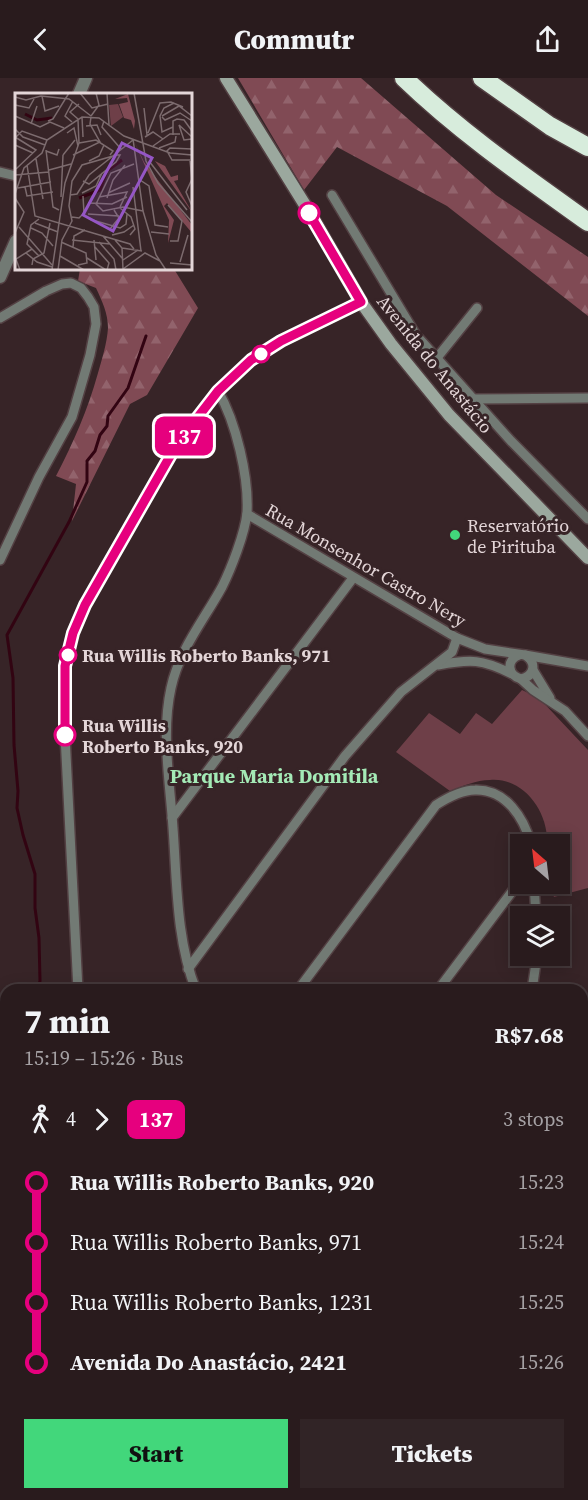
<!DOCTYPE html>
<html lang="en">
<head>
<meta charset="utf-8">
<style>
  body { margin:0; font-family:"Source Serif 4",serif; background:#312426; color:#f1f3f6; height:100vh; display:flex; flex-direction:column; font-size:22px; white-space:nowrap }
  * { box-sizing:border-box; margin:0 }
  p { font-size:20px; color:#a5a1a4 }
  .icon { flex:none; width:33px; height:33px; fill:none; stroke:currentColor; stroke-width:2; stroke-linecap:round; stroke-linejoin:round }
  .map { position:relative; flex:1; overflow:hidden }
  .sheet { position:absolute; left:0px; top:906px; width:588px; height:516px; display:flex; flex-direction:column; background:#291b1d; border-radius:18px 18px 0 0; box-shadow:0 3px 15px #0003,0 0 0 2px #45393b }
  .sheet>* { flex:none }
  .badge { padding:0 12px; border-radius:9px; font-size:21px; line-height:39px }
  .needle { width:39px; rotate:332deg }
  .buttons { position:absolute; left:510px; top:756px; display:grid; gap:12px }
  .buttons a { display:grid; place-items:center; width:60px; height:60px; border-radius:0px; background:#291b1d; box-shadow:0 3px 15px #0003,0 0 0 2px #45393b; font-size:30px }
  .map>.badge { position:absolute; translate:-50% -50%; box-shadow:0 0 0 3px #fff }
  .legs { display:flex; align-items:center; gap:9px; height:66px; padding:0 24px; font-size:20px }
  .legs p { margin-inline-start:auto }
  .summary { display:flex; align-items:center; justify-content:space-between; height:102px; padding:0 24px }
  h1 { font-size:33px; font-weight:800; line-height:45px }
  .button { display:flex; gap:12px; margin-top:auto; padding:12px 24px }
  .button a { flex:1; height:69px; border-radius:0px; background:#42d77b; color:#111; font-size:24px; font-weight:800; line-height:69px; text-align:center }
  .button a+a { background:#312426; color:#f1f3f6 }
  ul { padding:0 24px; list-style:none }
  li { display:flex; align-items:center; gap:21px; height:60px; font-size:22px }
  li i { display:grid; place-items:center; width:9px; height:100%; margin:0 8px; background:currentColor }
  li i::after { content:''; width:15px; height:15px; margin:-8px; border:4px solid; border-radius:50%; background:#291b1d }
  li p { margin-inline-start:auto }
  li:first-child i { background:linear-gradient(#0000 50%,currentColor 0) }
  li:last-child i { background:linear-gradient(currentColor 50%,#0000 0) }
  header { display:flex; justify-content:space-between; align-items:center; height:78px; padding:0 24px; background:#291b1d; font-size:27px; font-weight:800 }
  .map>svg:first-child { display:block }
  .forest { fill:url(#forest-firs) }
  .green { fill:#6e3f48 }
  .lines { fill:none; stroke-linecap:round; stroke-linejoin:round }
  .stream { stroke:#320412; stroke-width:3 }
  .minor-casing { stroke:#534043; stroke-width:12 }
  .tertiary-casing { stroke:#534043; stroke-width:15 }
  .secondary-casing { stroke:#534043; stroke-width:15 }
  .motorway-casing { stroke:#534043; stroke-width:21 }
  .minor { stroke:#727a74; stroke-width:9 }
  .tertiary { stroke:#727a74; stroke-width:12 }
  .secondary { stroke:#9ba89e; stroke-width:12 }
  .motorway { stroke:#d7ecdc; stroke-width:18 }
  .line-1-casing { stroke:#fff; stroke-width:14 }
  .line-1 { stroke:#e6007e; stroke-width:9 }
  .stop-1-dot { fill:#fff; stroke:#e6007e; stroke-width:3 }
  .poi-dot { fill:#42d77b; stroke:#372427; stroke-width:2 }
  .labels { text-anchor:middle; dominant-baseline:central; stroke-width:6; stroke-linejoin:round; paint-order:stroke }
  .street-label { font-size:18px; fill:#e4d6d8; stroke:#372427 }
  .poi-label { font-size:18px; fill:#e4d6d8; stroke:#372427; text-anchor:start }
  .stop-label { font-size:18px; font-weight:bold; fill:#e4d6d8; stroke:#372427; text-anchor:start }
  .neighbourhood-label { font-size:20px; font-weight:bold; fill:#a4eab6; stroke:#372427 }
  .inset-river { fill:none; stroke:#320412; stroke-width:3 }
  .inset-road { fill:none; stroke:#7c6b6e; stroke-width:1.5 }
  .view { fill:#9556c5; fill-opacity:0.15; stroke:#9556c5; stroke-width:3 }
  .inset-edge { fill:none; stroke:#e4d6d8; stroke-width:3 }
</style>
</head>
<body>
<header><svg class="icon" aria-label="back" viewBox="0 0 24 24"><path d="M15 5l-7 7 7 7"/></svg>Commutr<svg class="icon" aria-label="share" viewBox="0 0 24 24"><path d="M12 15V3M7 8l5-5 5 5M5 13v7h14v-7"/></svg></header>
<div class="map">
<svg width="588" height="1422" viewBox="0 0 588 1422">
  <defs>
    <pattern id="forest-firs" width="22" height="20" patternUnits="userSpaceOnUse" patternTransform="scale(1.5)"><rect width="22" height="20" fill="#804a54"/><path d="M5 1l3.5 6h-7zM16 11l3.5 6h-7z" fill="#92636c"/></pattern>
  </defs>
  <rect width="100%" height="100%" fill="#372427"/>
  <g class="forest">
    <path d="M238,0H361L496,117L588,179V238L447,128L337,69L304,112Z"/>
    <path d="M80,191H174L198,230L147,317L130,326L72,443L76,406L56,398C74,363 87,334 98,295C102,281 107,265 108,250C108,235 102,223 96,210L78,203Z"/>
  </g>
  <path class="green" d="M522,612L539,620L588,672V810L554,819L549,806H560V766H547C549,735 524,699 490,702C476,702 463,708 450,713L396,674L429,635L460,656L476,635L492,646Z"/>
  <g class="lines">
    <g class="stream">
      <path d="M37,912L40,903L39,860L35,830V796L23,757L17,730L18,713L14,667L13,600L7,557L69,444L87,404V383L95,373L100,357L107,348L108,338L128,310L146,258"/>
      <path d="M0,953L6,947"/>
    </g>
    <defs>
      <g id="minor">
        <path d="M0,94L16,98"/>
        <path d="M332,117L416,257L511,363L588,441"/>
        <path d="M0,240L46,213L62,206L71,205L81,210L88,219L94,229L96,246L90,277L72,339L39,399L0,482"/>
        <path d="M436,281L477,230"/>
        <path d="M472,321L588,320"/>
        <path d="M247,436L457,560L485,571L525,577C537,584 535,598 521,601C507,597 506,582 519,577"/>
        <path d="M525,577L588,588"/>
        <path d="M438,587C471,581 482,581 512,596"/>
        <path d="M533,592L550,620"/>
        <path d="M521,601L533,612L565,633L588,658"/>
        <path d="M172,740L353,500"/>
        <path d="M534,806L536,838"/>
        <path d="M188,891L345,678L401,614L452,574L457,560"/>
        <path d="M78,912L65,657V588L73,555L85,527L177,366L218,313L251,282L281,263L361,224"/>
        <path d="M196,912C176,862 177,803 173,750C170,705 161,655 171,610C179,572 204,542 222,509C231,491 245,455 247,435C249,399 236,344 218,313"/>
        <path d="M298,912L436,727C447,720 461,712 475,712C506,711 524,740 531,766"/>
        <path d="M438,912L520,803"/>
        <path d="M532,912L537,878"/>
        <path d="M582,965L588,963"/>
        <path d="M0,1022L6,1016"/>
        <path d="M582,1053L588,1054"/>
        <path d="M582,1194C587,1214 585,1231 582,1251"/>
        <path d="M0,1198L6,1195"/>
        <path d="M582,1352H588"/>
        <path d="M0,1368V1390"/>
        <path d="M0,1414L6,1413"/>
        <path d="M217,1422L249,1416"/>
      </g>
      <g id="tertiary">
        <path d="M79,16L86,0"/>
        <path d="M0,199L16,163"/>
      </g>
      <path id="secondary" d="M226,0L305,127L361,224L391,266L449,337L588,480"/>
      <g id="motorway">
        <path d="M404,0C460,54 525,99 588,144"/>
        <path d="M482,0L550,48L588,69"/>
      </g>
    </defs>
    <use href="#minor" class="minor-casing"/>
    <use href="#tertiary" class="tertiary-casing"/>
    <use href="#secondary" class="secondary-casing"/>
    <use href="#motorway" class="motorway-casing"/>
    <use href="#minor" class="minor"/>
    <use href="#tertiary" class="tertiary"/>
    <use href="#secondary" class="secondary"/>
    <use href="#motorway" class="motorway"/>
  </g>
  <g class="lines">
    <defs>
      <path id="line-1" d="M65,657V588L73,555L85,527L177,366L218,313L251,282L281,263L361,224L309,135"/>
    </defs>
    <use href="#line-1" class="line-1-casing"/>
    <use href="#line-1" class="line-1"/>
  </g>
  <g class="stop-1-dot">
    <circle cx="309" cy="135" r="10"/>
    <circle cx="261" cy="276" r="8"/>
    <circle cx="68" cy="577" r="8"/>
    <circle cx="65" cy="657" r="10"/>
  </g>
  <circle class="poi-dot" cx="455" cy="457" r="6"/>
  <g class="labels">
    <g class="street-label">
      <text transform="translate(435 286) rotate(51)">Avenida do Anastácio</text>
      <text transform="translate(366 487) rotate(30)">Rua Monsenhor Castro Nery</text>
    </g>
    <g class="poi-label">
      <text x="467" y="447">Reservatório<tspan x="467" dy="21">de Pirituba</tspan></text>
    </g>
    <g class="stop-label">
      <text x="82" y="577">Rua Willis Roberto Banks, 971</text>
      <text x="82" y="647">Rua Willis<tspan x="82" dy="21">Roberto Banks, 920</tspan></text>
    </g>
    <g class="neighbourhood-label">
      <text x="274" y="698">Parque Maria Domitila</text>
    </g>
  </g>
  <g transform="translate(15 15)">
    <rect width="177" height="177" fill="#372427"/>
    <path d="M113,1L120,28L119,36L116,27L109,25L104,11L113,9L112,5L100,6ZM119,48L129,69L177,132V140L152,110L149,113L159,127L153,150L154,127ZM140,68L150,73L156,84L163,82V87L159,88L177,119Z" fill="#804a54"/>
    <path d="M103,11L108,24L96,33L94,12Z" fill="#6e3f48"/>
    <path class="inset-river" d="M10,21L22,27L37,25M64,105L85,97L92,78L107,67"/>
    <path class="inset-road" d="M65,0L77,15L93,11M92,0L94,32M119,0L131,68L143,90L177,129M27,3L30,18L44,13M0,4L11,7L26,3L54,6L76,23M0,12L14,15L19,6M129,15L132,42M0,23L25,34L35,29L49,35M76,23L84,12L81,0M147,23L164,13L177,23M67,24L68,44M147,24L150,27L165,20L177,28M63,26L55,19L64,11M33,28L38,26L54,0M89,28L87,34L106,56M57,29L50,23L58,8M16,31L22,13M71,33L82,32L86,42M158,34L147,39L145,23L149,15L159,10M0,36L8,44L30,52M52,40L59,35L63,53M133,40L145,10L156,9L168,14M158,42V28L162,26L169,27L177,38M0,44L21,57L1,76M1,44L7,38L32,47M130,44L138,39L148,46M118,46L128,118L141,162L151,177M177,46L169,47L164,32L177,44M64,50L81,47L98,58L95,62M0,52L18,60M138,53L155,41H165M144,55L160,49L161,43M31,57L38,114L44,117M31,58L42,62L44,56M48,62L60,47M58,62L85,49L75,31L76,24M21,66L28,106M175,67H157L152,58L155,55L177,56M74,68L84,63L89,52M134,68L172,117M175,68L177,87M119,71L96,80L81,111L88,118L108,114L128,118M12,72L20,123L115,151L119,156M34,77L56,71M0,82L34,79M177,86L171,99L177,113M125,87L134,93L140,132L153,134M68,88L74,91L101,69L105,62H100M10,94L12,103L38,99M118,94L126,158M3,95L36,89M67,100L81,93L87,80M93,100L115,90M0,101L9,75L27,60L32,47L67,24L84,25L109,43L155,60L177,62M55,102L62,101L74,82L118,47M46,104L48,62M84,104L112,99L105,114M0,105L9,119L0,140M92,105L98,87L110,72M73,110L97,111L112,104M153,112L167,128L163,148H155M105,115L116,124L120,136L115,142M73,121L104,123M57,124L64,125L69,120L68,103M24,126L16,132L12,151L24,163M74,126L105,135L111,131L112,121M20,130L43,139M4,134L37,172M16,135L27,140L38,153M95,136L104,125L99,117M136,139L154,141M97,142L109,139L119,132M88,143L107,165M57,147L95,151M79,147L81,167M100,147L107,155L108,176M46,149L71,160L72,170L63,172M84,149L99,166L101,177M58,154L59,143L70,137M80,154L94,170L92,177M107,155L127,158M11,160L22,169L37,174M45,163L69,177M72,165L91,177M108,167L123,157M165,169L173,142M155,170L177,172M17,172L18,166L29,160L35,130M108,176L130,160L145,168M5,177L1,166L17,156M37,177L50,90L64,50L63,27M43,177L47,147L57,128L54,113L57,88L67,72L98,63"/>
    <path class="view" d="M107,50L137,65L98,138L68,122Z"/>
    <rect width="177" height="177" class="inset-edge"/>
  </g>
</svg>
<div class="buttons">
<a><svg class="needle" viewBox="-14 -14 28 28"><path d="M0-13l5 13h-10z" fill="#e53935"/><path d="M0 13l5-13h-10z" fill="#a5a1a4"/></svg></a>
<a><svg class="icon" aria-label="layers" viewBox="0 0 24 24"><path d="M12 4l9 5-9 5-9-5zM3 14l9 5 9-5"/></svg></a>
</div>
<b class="badge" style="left:184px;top:358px;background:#e6007e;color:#fff">137</b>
<section class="sheet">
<div class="summary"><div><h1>7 min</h1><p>15:19 – 15:26 · Bus</p></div><b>R$7.68</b></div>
<div class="legs"><svg class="icon" aria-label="walk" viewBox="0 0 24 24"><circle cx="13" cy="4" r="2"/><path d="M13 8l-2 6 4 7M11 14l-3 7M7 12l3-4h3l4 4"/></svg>4<svg class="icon" aria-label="forward" viewBox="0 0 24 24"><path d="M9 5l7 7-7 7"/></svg><b class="badge" style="background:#e6007e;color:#fff">137</b><p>3 stops</p></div>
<ul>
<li><i style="color:#e6007e"></i><b>Rua Willis Roberto Banks, 920</b><p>15:23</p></li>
<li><i style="color:#e6007e"></i><span>Rua Willis Roberto Banks, 971</span><p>15:24</p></li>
<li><i style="color:#e6007e"></i><span>Rua Willis Roberto Banks, 1231</span><p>15:25</p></li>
<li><i style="color:#e6007e"></i><b>Avenida Do Anastácio, 2421</b><p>15:26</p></li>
</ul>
<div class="button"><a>Start</a><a>Tickets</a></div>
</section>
</div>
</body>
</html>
